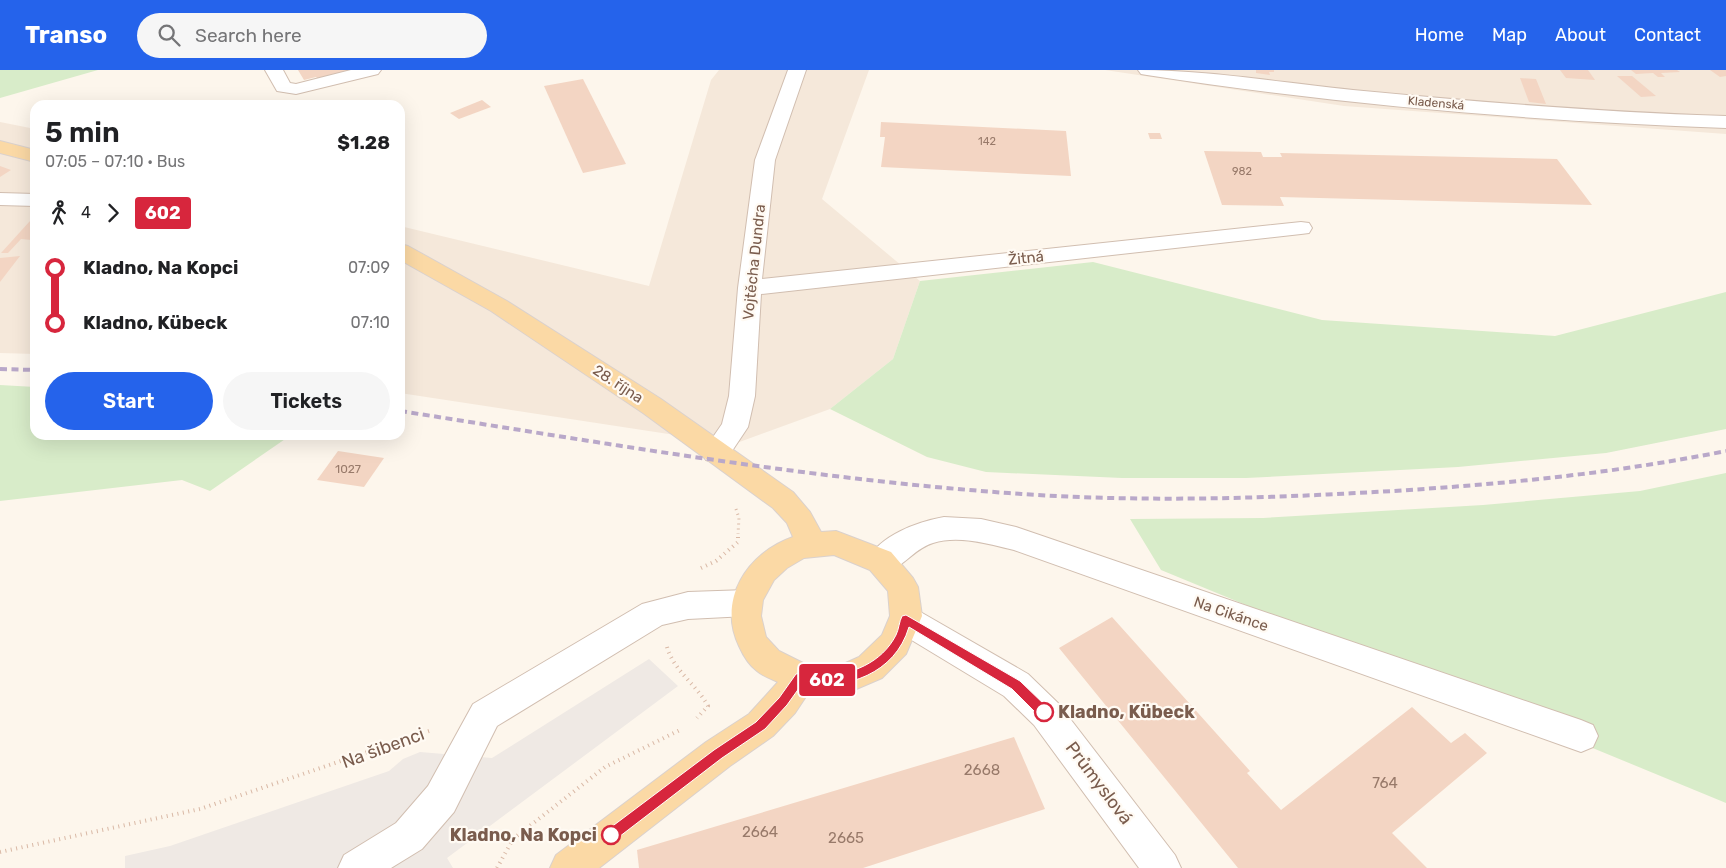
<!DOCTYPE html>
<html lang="en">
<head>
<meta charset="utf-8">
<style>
  body { margin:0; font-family:Rubik,sans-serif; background:#f6f6f6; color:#202124; height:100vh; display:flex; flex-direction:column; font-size:19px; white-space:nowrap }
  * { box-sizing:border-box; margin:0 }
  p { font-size:16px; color:#757577 }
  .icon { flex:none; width:28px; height:28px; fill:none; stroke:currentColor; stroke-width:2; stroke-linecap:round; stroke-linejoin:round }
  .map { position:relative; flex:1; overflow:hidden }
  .side { position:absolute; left:30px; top:30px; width:375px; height:340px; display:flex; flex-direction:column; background:#fff; border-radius:15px; box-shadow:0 5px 20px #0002 }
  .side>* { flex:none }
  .badge { padding:0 10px; border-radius:4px; font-size:18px; line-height:32px }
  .map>.badge { position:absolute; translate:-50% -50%; box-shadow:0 0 0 2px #fff }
  .legs { display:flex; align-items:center; gap:8px; height:55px; padding:0 15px; font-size:16px }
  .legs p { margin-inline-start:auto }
  .summary { display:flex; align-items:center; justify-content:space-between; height:85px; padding:0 15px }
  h1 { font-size:28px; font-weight:600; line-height:38px }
  .button { display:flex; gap:10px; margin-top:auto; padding:10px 15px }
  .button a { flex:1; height:58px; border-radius:30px; background:#2563eb; color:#fff; font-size:20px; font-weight:600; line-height:58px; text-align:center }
  .button a+a { background:#f6f6f6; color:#202124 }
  ul { padding:0 15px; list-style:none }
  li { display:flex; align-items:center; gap:18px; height:55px; font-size:19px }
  li i { display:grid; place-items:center; width:8px; height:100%; margin:0 6px; background:currentColor }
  li i::after { content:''; width:12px; height:12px; margin:-6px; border:4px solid; border-radius:50%; background:#fff }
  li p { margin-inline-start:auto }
  li:first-child i { background:linear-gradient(#0000 50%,currentColor 0) }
  li:last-child i { background:linear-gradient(currentColor 50%,#0000 0) }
  header { display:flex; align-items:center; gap:30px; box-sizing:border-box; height:70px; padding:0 25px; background:#2563eb; color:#fff }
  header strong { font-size:24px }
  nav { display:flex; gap:28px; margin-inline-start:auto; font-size:18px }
  .search { width:350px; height:45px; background:#f6f6f6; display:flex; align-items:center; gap:12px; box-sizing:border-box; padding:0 18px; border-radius:28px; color:#757577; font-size:19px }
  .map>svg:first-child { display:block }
  .residential { fill:#f5e8da }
  .industrial { fill:#efe9e4 }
  .green { fill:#d8ecc9 }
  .building { fill:#f3d5c3 }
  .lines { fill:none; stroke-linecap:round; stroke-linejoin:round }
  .minor-casing { stroke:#d1beb0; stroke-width:2 }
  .major-casing { stroke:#dad1cd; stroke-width:2 }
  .path-far1 { stroke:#d9b8a5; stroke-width:3; stroke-dasharray:1 4; stroke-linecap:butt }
  .path { stroke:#d9b8a5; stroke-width:4; stroke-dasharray:1 4.5; stroke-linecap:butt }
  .minor { fill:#fff; fill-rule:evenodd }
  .major { fill:#fbd9a5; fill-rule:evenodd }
  .rail { stroke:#b9a8c9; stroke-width:4; stroke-dasharray:7 4.5; stroke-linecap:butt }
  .line-1 { fill:#d7263d; stroke:#fff }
  .stop-1-dot { fill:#fff; stroke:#d7263d; stroke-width:2.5 }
  .labels { text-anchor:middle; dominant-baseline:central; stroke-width:4.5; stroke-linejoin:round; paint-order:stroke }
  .far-number-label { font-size:11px; fill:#987a6a }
  .far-street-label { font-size:12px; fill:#7a5c4d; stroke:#fffaf3 }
  .number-label { font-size:12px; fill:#987a6a }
  .street-label { font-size:15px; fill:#7a5c4d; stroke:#fffaf3 }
  .near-number-label { font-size:15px; fill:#987a6a }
  .near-stop-label { font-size:18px; font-weight:bold; fill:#7a5c4d; stroke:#fffaf3; text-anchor:start }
  .near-street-label { font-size:18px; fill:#7a5c4d; stroke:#fffaf3 }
</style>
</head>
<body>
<header>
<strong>Transo</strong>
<div class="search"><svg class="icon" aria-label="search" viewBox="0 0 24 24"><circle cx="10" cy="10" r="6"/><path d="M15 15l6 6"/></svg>Search here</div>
<nav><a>Home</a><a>Map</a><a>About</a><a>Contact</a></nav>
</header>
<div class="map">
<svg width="1726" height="798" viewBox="0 0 1726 798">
  <rect width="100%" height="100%" fill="#fdf6ec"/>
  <g class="residential">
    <path d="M719,0H869L822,129L920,211L893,289L830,339L734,374L400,323V156L649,216L711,10Z"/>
    <path d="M1105,0H1726V64L1344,36Z"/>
    <path d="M0,52L35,59V284L0,283Z"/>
  </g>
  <path class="industrial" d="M649,589L678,616L447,788L453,798H125V786L170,776L389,701L403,689L420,682L492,688Z"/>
  <g class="green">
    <path d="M0,0H98L0,28Z"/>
    <path d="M1093,192L1322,250L1555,266L1726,222V359L1606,383L1458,397L1246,408H1122L986,402L927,387L830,339L893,289L920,211Z"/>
    <path d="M0,315L35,317V365H291L210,421L182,410L0,431Z"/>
    <path d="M1726,403V733L1161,500L1130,449L1263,448L1483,435L1640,421Z"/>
  </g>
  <g class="building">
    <path d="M298,0H349V1L318,9L316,7L304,10Z"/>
    <path d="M1256,0H1274V2H1269L1270,5L1256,3Z"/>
    <path d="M1560,0H1588L1595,10L1566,8Z"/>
    <path d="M1631,0H1677L1680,2L1661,3L1665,7H1658L1653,3L1636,4Z"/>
    <path d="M1710,0H1726V6L1720,7Z"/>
    <path d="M1617,6H1632L1656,26L1641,27Z"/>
    <path d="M1520,8L1536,9L1546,34L1529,32Z"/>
    <path d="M583,9L626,94L583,103L544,16Z"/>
    <path d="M482,30L491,37L459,49L450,43Z"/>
    <path d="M881,52L1066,61L1071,106L881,97L885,67H880Z"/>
    <path d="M1148,63H1160L1162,69H1150Z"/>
    <path d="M1204,81L1261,82L1263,87H1282L1280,83L1557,89L1592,135L1280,127L1284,136L1222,135Z"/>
    <path d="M0,96L11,100L0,107Z"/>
    <path d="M30,151H35V166L31,170L21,169L8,183H1Z"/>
    <path d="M20,186L0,212V188Z"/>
    <path d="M338,381L384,388L364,417L317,410Z"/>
    <path d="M1112,547L1250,701L1247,703L1281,740L1412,637L1451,673L1465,663L1487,683L1392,763L1427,798H1238L1059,578Z"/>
    <path d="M1014,667L1045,739L863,798H639L637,780Z"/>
  </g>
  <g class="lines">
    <defs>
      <g id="minor">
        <path d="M265,0H283L290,13L296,14L351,0H381L378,4L296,24L277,21Z"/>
        <path d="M788,0H806L775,90L762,209L1301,152L1309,153L1312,158L1309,163L1301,164L761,224L755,326L748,357L726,390L716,393L706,390L702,383L722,354L729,326L738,218L755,90Z"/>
        <path d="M1138,0C1210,0 1281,13 1353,20C1477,32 1601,42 1726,46V58C1533,51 1338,35 1147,5L1141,4Z"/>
        <path d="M0,123L35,124V136L0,135Z"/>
        <path d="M944,447L981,449L1016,457L1581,650L1593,655L1598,666L1593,677L1581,682L1014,480C988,474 959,465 933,473C909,480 898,509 871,500L867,491C880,465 917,452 944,447Z"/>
        <path d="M747,520L758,524L762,533L758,542L747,546L688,549L662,555L497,656L454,742L422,779L391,798H338L344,785L396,753L428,716L473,634L642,534L688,522Z"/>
        <path d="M906,536L917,540L1028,604L1058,633L1175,785L1181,798H1139L1034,655L1004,626L895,560L890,550L895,540Z"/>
      </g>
      <g id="major">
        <path d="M0,71L35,80V92L0,83Z"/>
        <path d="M400,174L408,176L507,231L661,329L793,422L810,442L821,462L836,461L891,482L913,508L918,517L922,546L906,584L882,608L840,626L807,625L795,643L773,666L730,696L599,798H550L556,785L706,672L749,644L778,612C771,609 763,606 757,601C749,595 743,585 739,576C717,530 747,483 793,467L787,453L773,438L643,343L491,241L400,190ZM834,485L870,500L888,521L890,546L882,565L859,587L839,596L807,595L779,581L766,567L761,546L763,530L774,510L787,498L804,488Z"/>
      </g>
    </defs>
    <use href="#minor" class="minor-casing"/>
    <use href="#major" class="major-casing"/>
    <path class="path-far1" d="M736,439L739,448L738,464"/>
    <g class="path">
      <path d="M701,498L716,491L738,472V463"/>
      <path d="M667,577C674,601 696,614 708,636L697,648"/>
      <path d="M0,782L200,739L432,660"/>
      <path d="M497,798L513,769L605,697L682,659"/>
    </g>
    <use href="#minor" class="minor"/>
    <use href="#major" class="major"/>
    <g class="rail">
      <path d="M0,299L35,300"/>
      <path d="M400,341C612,374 824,412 1038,425C1157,432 1275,428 1393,421C1505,414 1616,403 1726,381"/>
    </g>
  </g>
  <path class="line-1" d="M906,545L1020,611L1048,638V646H1039L1012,619L909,557C895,604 847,620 802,614L787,635L765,659L722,688L615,770L611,772L606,770L604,765L606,761L714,680L756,652L779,628L796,604C804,601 813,606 822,606C851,605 882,593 896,565C899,559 899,552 902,546Z"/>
  <g class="stop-1-dot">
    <circle cx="1044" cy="642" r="9"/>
    <circle cx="611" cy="765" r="9"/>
  </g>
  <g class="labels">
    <g class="far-number-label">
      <text x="987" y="71">142</text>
      <text x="1242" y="101">982</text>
    </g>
    <g class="far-street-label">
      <text transform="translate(1436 33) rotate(5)">Kladenská</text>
    </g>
    <g class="number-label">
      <text x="348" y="399">1027</text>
    </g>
    <g class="street-label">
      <text transform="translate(1026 188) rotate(-6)">Žitná</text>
      <text transform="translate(754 192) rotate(-84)">Vojtěcha Dundra</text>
      <text transform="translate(618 314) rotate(33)">28. října</text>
      <text transform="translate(1231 544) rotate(19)">Na Cikánce</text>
    </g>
    <g class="near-number-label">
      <text x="982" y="700">2668</text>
      <text x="1385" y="713">764</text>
      <text x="760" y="762">2664</text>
      <text x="846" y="768">2665</text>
    </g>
    <g class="near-stop-label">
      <text x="1058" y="642">Kladno, Kübeck</text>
      <text x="597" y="765" text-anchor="end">Kladno, Na Kopci</text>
    </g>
    <g class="near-street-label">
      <text transform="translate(383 678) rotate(-20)">Na šibenci</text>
      <text transform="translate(1099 713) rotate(53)">Průmyslová</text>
    </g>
  </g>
</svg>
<b class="badge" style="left:827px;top:610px;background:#d7263d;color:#fff">602</b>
<section class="side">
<div class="summary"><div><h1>5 min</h1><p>07:05 – 07:10 · Bus</p></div><b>$1.28</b></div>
<div class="legs"><svg class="icon" aria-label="walk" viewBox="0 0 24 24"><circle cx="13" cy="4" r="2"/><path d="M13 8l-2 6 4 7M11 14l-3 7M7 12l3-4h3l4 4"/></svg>4<svg class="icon" aria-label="forward" viewBox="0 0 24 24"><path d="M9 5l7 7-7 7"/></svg><b class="badge" style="background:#d7263d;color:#fff">602</b></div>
<ul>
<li><i style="color:#d7263d"></i><b>Kladno, Na Kopci</b><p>07:09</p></li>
<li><i style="color:#d7263d"></i><b>Kladno, Kübeck</b><p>07:10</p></li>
</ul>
<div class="button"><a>Start</a><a>Tickets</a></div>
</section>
</div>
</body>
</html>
